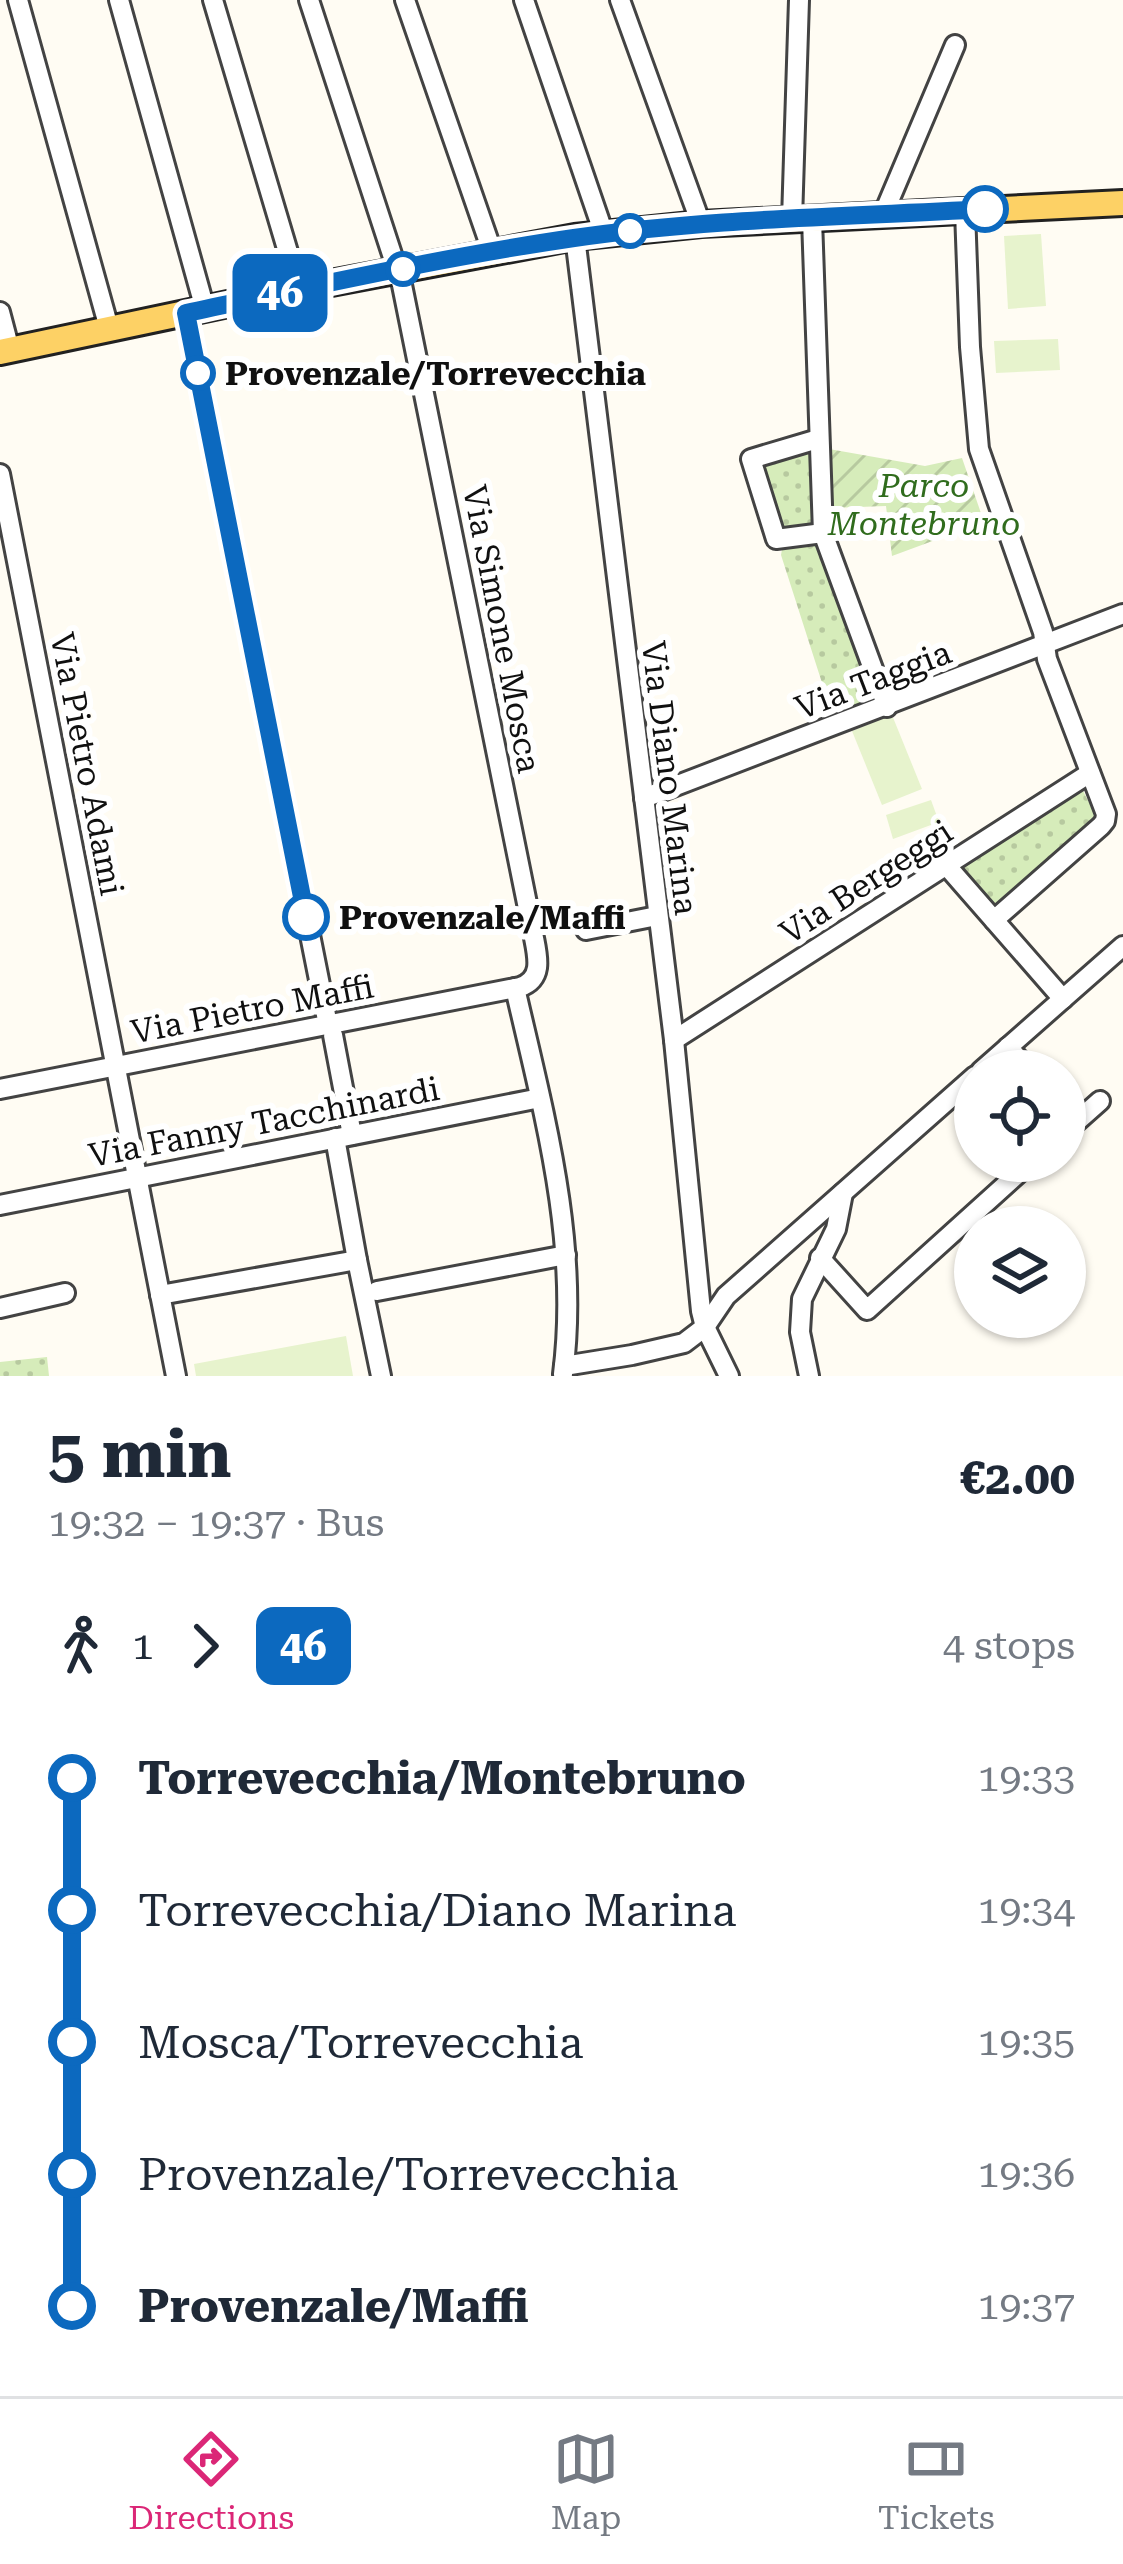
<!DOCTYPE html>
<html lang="en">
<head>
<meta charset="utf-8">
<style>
  body { margin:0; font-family:"Roboto Serif",serif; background:#f2f2f3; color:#1f2937; height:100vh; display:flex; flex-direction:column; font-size:45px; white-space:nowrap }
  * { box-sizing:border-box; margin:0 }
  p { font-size:39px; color:#747a83 }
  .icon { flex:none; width:66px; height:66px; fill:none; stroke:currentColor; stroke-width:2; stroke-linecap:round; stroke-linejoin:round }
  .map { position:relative; height:1376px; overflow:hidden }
  .panel { display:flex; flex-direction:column; background:#fff; flex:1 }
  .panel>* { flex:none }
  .badge { padding:0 24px; border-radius:18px; font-size:42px; line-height:78px }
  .buttons { position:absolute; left:954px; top:1050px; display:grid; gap:24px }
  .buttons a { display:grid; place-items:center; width:132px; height:132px; border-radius:50%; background:#fff; box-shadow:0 3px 9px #0004; font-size:60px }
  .map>.badge { position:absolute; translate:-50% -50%; box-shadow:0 0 0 6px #fff }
  .legs { display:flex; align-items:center; gap:18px; height:132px; padding:0 48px; font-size:39px }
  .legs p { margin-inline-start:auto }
  .headline { display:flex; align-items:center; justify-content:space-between; height:204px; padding:0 48px }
  h1 { font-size:66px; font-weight:700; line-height:90px }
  ul { padding:0 48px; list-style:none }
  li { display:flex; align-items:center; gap:42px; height:132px; font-size:45px }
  li i { display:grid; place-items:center; width:18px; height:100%; margin:0 15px; background:currentColor }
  li i::after { content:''; width:30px; height:30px; margin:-15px; border:9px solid; border-radius:50%; background:#fff }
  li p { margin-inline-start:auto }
  li:first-child i { background:linear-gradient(#0000 50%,currentColor 0) }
  li:last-child i { background:linear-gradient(currentColor 50%,#0000 0) }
  .dock { display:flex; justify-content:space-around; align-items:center; height:168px; border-top:3px solid #e0e1e3; background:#fff; font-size:33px; color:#747a83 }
  .dock a { display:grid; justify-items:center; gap:6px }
  .dock .current { color:#db2777 }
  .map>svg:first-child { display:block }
  .park { fill:url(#park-dots) }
  .garden { fill:url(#garden-furrows) }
  .pitch { fill:#e7f3cd }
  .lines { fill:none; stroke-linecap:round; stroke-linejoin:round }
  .minor-casing { stroke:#434343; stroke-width:24 }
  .major-casing { stroke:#212121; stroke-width:30 }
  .minor { stroke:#fff; stroke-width:18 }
  .major { stroke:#fdd165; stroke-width:24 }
  .line-1-casing { stroke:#fff; stroke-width:27 }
  .line-1 { stroke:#0c69bf; stroke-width:18 }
  .stop-1-dot { fill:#fff; stroke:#0c69bf; stroke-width:6 }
  .labels { text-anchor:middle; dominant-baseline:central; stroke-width:12; stroke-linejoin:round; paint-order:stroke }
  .stop-label { font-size:33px; font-weight:bold; fill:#101010; stroke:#fff; text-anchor:start }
  .park-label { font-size:33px; font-style:italic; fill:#306c1d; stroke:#fff }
  .street-label { font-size:33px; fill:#101010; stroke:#fff }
</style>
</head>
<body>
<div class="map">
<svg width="1123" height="1376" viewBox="0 0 1123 1376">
  <defs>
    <pattern id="park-dots" width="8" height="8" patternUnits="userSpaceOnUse" patternTransform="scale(3)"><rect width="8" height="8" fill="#d6ecba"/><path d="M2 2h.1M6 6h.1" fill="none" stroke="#b7c99f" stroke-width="1.8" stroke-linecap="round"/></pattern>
    <pattern id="garden-furrows" width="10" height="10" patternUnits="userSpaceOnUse" patternTransform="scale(3)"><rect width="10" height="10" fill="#d6ecba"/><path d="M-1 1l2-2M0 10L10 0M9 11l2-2" fill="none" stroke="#b7c99f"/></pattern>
  </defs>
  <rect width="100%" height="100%" fill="#fffcf3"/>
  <g class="park">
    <path d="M811,448L817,528L781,531L760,463Z"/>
    <path d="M818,542L819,554L872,699L832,714L781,555L783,544Z"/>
    <path d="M1081,787L1096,816L991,911L957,868Z"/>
    <path d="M47,1357L49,1376H0V1362Z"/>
  </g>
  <path class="garden" d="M829,449L925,466L962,458L984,522L892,556L886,506L831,508Z"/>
  <g class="pitch">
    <path d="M1041,234L1046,306L1008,309L1004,236Z"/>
    <path d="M1058,339L1060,370L996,373L994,341Z"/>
    <path d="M892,715L922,789L882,805L852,731Z"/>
    <path d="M931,800L939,822L893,839L886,815Z"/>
    <path d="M346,1336L353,1376H196L194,1364Z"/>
  </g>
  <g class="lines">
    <defs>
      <g id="minor">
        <path d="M18,0L109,328"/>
        <path d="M119,0L205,309"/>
        <path d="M213,0L299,289"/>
        <path d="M405,0L492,251"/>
        <path d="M524,0L604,234"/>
        <path d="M620,0L701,224"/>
        <path d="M965,211L970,347L979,449L1043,632L1047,659L1106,814L1105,821L1101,826L994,920"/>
        <path d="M883,215L955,45"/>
        <path d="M812,219L823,533L887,707"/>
        <path d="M792,220L799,0"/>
        <path d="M575,237L674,1040L701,1311L705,1327L729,1376"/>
        <path d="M0,312L10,350"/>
        <path d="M186,313L328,1025"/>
        <path d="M818,439L751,459L776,539L823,533"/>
        <path d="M0,474L176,1376"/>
        <path d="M644,798L1123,614"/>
        <path d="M946,865L1063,999"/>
        <path d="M586,930L657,916"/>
        <path d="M515,988C544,1114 580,1243 563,1374"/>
        <path d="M333,1035L352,1135"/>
        <path d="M674,1040L1090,773"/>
        <path d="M1008,1047L1030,1071"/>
        <path d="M981,1071L1123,946"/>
        <path d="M0,1089L520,987C543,979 538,958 534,938L402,285L309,0"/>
        <path d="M1065,1132L1100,1101"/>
        <path d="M335,1138L357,1260L381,1376"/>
        <path d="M0,1205L540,1098"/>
        <path d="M820,1258L867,1310L1032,1161"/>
        <path d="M377,1291L566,1255"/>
        <path d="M160,1295L357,1260"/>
        <path d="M0,1308L65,1293"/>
        <path d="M564,1366L632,1355L684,1343L705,1327L726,1296L975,1076"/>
        <path d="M809,1376L800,1332L802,1299L836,1229L843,1193"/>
      </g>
      <path id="major" d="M0,352L299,289L575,237L701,224L1123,203"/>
    </defs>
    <use href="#minor" class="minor-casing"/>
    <use href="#major" class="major-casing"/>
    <use href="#minor" class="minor"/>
    <use href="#major" class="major"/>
  </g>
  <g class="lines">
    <defs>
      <path id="line-1" d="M306,917L186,313C315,286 444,257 574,238C710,218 848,217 985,209"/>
    </defs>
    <use href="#line-1" class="line-1-casing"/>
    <use href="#line-1" class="line-1"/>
  </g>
  <g class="stop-1-dot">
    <circle cx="985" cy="209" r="21"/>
    <circle cx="630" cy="231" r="15"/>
    <circle cx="403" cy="269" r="15"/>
    <circle cx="198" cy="373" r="15"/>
    <circle cx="306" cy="917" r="21"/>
  </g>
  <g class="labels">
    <g class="stop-label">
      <text x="225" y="373">Provenzale/Torrevecchia</text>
      <text x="339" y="917">Provenzale/Maffi</text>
    </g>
    <g class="park-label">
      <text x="924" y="485">Parco<tspan x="924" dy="38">Montebruno</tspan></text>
    </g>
    <g class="street-label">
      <text transform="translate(502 629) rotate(79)">Via Simone Mosca</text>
      <text transform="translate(873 680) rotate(-21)">Via Taggia</text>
      <text transform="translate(87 764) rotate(79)">Via Pietro Adami</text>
      <text transform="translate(670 778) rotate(83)">Via Diano Marina</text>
      <text transform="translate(866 882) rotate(-33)">Via Bergeggi</text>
      <text transform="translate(252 1009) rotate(-11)">Via Pietro Maffi</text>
      <text transform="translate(264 1122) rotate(-11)">Via Fanny Tacchinardi</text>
    </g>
  </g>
</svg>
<div class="buttons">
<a><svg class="icon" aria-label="locate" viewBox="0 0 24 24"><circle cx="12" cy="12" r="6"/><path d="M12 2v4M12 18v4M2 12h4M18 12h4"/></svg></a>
<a><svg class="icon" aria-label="layers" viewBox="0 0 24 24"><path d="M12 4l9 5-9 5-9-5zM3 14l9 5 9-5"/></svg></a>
</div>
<b class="badge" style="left:280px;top:293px;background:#0c69bf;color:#fff">46</b>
</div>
<section class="panel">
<div class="headline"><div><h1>5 min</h1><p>19:32 – 19:37 · Bus</p></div><b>€2.00</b></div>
<div class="legs"><svg class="icon" aria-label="walk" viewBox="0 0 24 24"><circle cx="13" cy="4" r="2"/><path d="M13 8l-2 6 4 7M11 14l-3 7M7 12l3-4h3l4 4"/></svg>1<svg class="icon" aria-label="forward" viewBox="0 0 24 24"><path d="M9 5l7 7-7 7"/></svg><b class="badge" style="background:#0c69bf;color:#fff">46</b><p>4 stops</p></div>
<ul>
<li><i style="color:#0c69bf"></i><b>Torrevecchia/Montebruno</b><p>19:33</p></li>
<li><i style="color:#0c69bf"></i><span>Torrevecchia/Diano Marina</span><p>19:34</p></li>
<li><i style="color:#0c69bf"></i><span>Mosca/Torrevecchia</span><p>19:35</p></li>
<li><i style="color:#0c69bf"></i><span>Provenzale/Torrevecchia</span><p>19:36</p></li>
<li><i style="color:#0c69bf"></i><b>Provenzale/Maffi</b><p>19:37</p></li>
</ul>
</section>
<nav class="dock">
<a class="current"><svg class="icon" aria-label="directions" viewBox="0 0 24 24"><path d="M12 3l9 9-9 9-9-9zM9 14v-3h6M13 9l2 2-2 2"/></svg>Directions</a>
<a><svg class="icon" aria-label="map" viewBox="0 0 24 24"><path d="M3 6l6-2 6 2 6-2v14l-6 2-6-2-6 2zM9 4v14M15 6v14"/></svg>Map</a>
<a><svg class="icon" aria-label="tickets" viewBox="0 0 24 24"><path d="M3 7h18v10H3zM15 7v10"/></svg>Tickets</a>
</nav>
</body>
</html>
